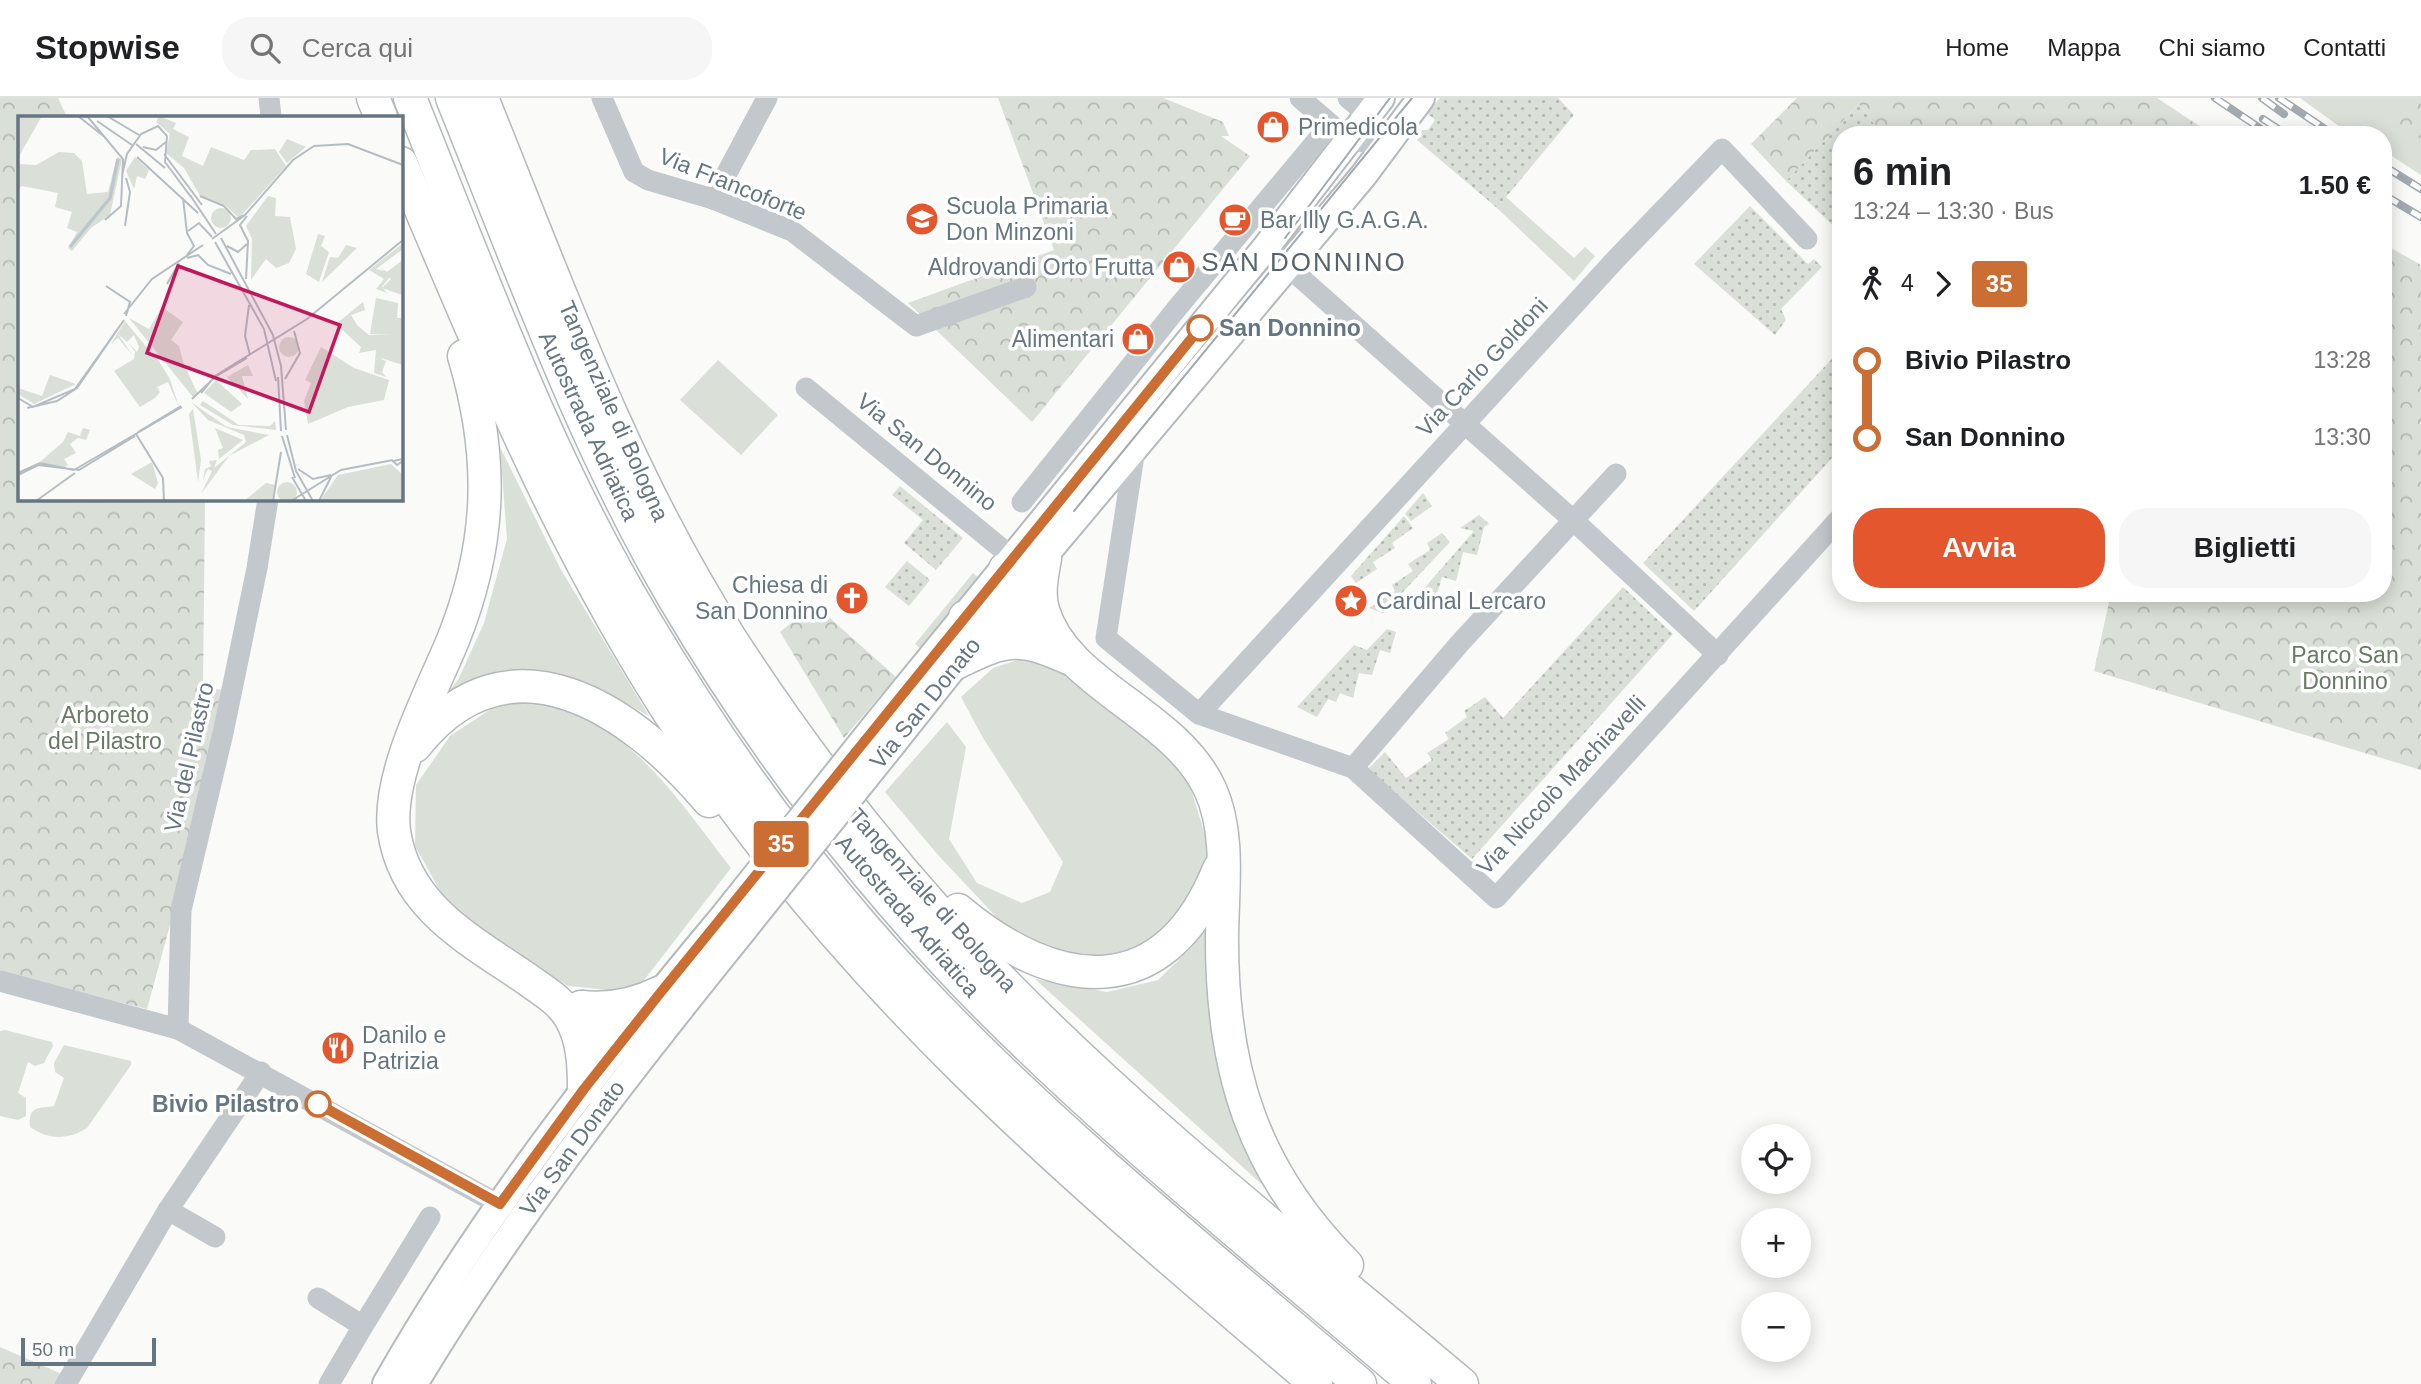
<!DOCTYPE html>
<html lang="it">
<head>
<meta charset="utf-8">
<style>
  body { margin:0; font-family:Arial,sans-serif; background:#f6f6f6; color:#202124; height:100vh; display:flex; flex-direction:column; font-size:26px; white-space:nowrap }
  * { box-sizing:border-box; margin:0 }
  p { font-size:23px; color:#757577 }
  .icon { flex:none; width:38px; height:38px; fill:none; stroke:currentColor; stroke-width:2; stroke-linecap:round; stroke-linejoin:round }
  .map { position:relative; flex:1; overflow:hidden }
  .sheet { position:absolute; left:1832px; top:28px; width:560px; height:476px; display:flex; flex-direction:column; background:#fff; border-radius:28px; box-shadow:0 4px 18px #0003 }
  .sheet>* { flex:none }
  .badge { padding:0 14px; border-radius:5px; font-size:24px; line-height:46px }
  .fabs { position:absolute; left:1741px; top:1026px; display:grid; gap:14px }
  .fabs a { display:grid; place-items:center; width:70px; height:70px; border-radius:50%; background:#fff; box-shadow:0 4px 18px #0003; font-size:35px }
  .scale { position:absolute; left:21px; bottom:18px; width:135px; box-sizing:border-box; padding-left:7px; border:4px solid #657683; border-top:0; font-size:19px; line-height:24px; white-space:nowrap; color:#657683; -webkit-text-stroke:5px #fff; paint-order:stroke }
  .map>.badge { position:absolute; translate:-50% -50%; box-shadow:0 0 0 4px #fff }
  .legs { display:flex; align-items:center; gap:10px; height:77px; padding:0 21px; font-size:23px }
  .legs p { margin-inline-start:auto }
  .summary { display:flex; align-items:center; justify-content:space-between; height:119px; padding:0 21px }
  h1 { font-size:38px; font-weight:600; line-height:52px }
  .button { display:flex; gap:14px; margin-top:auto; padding:14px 21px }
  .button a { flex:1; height:80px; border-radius:28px; background:#e4572e; color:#fff; font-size:28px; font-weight:600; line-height:80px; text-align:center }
  .button a+a { background:#f6f6f6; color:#202124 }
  ul { padding:0 21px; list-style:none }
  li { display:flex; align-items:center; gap:24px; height:77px; font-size:26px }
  li i { display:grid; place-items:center; width:10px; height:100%; margin:0 9px; background:currentColor }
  li i::after { content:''; width:18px; height:18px; margin:-9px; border:5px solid; border-radius:50%; background:#fff }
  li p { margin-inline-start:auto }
  li:first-child i { background:linear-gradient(#0000 50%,currentColor 0) }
  li:last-child i { background:linear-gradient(currentColor 50%,#0000 0) }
  header { display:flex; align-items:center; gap:42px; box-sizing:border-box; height:98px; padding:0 35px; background:#fff; border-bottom:2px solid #e0e0e0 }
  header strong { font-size:33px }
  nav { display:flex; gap:38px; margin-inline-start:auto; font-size:24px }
  .search { width:490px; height:63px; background:#f6f6f6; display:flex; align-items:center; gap:18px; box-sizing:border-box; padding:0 24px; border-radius:28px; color:#757577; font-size:26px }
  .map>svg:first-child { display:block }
  .grass { fill:#dadfd7 }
  .forest { fill:url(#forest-crowns) }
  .garden { fill:url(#garden-dots) }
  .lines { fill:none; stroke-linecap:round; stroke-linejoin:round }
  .major-casing { stroke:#b5babe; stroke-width:30 }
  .highway-casing { stroke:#b4b9bd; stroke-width:35 }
  .minor { stroke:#c3c8cc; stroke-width:21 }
  .major { stroke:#fff; stroke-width:26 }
  .highway { stroke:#fff; stroke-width:32 }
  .tram { stroke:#a2aab0; stroke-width:2 }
  .rail-casing { stroke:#a2aab0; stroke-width:8 }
  .rail { stroke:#fff; stroke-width:5; stroke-dasharray:16; stroke-linecap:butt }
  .major-bridge-casing { stroke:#b5babe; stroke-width:30; stroke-linecap:butt }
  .major-bridge { stroke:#fff; stroke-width:26 }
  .line-1-casing { stroke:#fff; stroke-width:16 }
  .line-1 { stroke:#cb6e33; stroke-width:10 }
  .stop-1-dot { fill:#fff; stroke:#cb6e33; stroke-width:3.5 }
  .labels { text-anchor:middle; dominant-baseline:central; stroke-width:7; stroke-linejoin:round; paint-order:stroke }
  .poi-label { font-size:23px; fill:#657683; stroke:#fff; text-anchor:start }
  .street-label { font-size:23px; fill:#657683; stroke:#fff }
  .stop-label { font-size:23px; font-weight:bold; fill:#657683; stroke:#fff; text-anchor:start }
  .park-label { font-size:23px; fill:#687a64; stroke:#fff }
  .quarter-label { font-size:26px; letter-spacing:2px; fill:#57646e; stroke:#fff }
  .inset-river { fill:none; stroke:#bbc7cb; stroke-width:3.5 }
  .inset-road { fill:none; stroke:#b5bdc2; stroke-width:2 }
  .view { fill:#c2185b; fill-opacity:0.15; stroke:#c2185b; stroke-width:3.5 }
  .inset-edge { fill:none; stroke:#657683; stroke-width:3.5 }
</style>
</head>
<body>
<header>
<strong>Stopwise</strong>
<div class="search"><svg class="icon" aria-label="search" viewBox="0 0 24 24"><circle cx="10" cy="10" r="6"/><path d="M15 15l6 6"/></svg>Cerca qui</div>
<nav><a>Home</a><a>Mappa</a><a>Chi siamo</a><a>Contatti</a></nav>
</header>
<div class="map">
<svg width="2421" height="1286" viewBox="0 0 2421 1286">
  <defs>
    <pattern id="forest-crowns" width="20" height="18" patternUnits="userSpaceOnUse" patternTransform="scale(1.75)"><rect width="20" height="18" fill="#dadfd7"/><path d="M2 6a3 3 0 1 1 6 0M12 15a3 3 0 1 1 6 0" fill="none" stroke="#b4b9b4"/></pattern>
    <pattern id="garden-dots" width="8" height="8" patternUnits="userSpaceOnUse" patternTransform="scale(1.75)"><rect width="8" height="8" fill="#dadfd7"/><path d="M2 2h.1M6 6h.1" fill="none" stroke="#b4b9b4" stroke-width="1.8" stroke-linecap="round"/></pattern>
  </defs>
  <rect width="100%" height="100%" fill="#fafaf8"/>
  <g class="grass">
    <path d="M2300,0H2421V77L2384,53V37L2350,36Z"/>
    <path d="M1506,99L1574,160L1585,149L1595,158L1574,183L1497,110Z"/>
    <path d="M718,262L778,317L741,357L680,302Z"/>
    <path d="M500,349L560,470L649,618C562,568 532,558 440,606L459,580L484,525L507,441Z"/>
    <path d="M973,475L980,481L922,552L915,546Z"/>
    <path d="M1023,560L1059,570L1168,652L1190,688L1210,753L1198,799L1129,861L1074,865L1020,844L938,757L885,694L947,624L966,649L949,741L977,785L1022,805L1050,794L1063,764L983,640L961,599L993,570Z"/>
    <path d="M500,605C517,606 537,606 554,610C634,629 683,709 731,770L641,886L610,892L568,888L510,853L444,800L415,748L416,687L450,638Z"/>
    <path d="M1211,820V917L1230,1009L1267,1091L1035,881L1107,894L1158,882L1191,850Z"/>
    <path d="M5,932L52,944L53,948L44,965L35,968L28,964L18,995L26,1000V1018L18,1022L0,1018V933Z"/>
    <path d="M64,947L131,963V967L87,1030C68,1042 48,1042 30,1029C28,1006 40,1011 54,1008L64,980L55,974L54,965Z"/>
  </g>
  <g class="forest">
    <path d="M0,0H58L67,19H19V401H205L203,589L223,592L170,827L147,911L0,874Z"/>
    <path d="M998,0H1163L1223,24L1229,38H1221L1250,58L1032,324L908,205L1054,152Z"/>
    <path d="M1797,0H2157L2213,37H1882L1859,6L1786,83L1751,46Z"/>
    <path d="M2409,0H2421V41L2391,24Z"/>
    <path d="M2384,146L2421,167V672L2094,573L2111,495H2384Z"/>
    <path d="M822,513L896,579L844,640L780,534L804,515L812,521Z"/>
    <path d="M0,1249L64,1277L58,1286H0Z"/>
  </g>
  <g class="garden">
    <path d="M1440,0H1558L1574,17L1497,110L1417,42L1422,32H1428L1435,22L1427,15Z"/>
    <path d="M1859,6L1882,37H1841V135L1786,83Z"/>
    <path d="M1750,108L1808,166L1814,161L1822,169L1781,211L1786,222L1775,237L1694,166Z"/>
    <path d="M1841,251V350L1694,513L1643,465Z"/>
    <path d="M900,388L963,440L936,472L904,445L923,422L892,397Z"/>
    <path d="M1423,395L1432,408L1411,423L1405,416Z"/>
    <path d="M1479,417L1489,426L1484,429L1477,457L1463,454L1456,483L1442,479L1434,507L1415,501L1474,433L1460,430Z"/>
    <path d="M1404,418L1413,430L1392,445L1395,450L1373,464L1377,471L1356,485L1351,478Z"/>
    <path d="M1442,435L1450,444L1383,515L1369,510L1395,493L1392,487L1413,473L1408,466L1430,452L1427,445Z"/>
    <path d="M907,463L930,482L909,508L885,489Z"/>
    <path d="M1623,489L1673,536L1472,761L1368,671L1385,654L1406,680L1432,662L1427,655L1449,641L1445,635L1467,619L1464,613L1485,599L1503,620Z"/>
    <path d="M1387,531L1396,534L1390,555L1380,552L1372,577L1359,575L1353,600L1340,595L1336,604L1328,601L1317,619L1297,609L1354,547L1367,552Z"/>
  </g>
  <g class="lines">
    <defs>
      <g id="major">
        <path d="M875,628L1266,149L1381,0"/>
        <path d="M894,644L1003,507L1363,78L1421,0"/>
        <path d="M386,1286C481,1119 600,966 723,819"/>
        <path d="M414,1286C510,1126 623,981 740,836"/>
      </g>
      <g id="highway">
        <path d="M373,0L381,19"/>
        <path d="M410,0C481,176 546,358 644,521C727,661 825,794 939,911C1070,1046 1217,1164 1360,1286"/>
        <path d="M452,0C521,170 582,344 675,502C757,641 856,772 967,888C1106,1031 1264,1156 1415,1286"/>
        <path d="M482,0C556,183 623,373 730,540C805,656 890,765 985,865C1131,1018 1301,1150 1462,1286"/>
        <path d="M401,65C486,264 562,454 683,636C855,898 1080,1085 1316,1286"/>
        <path d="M464,258C494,358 492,445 453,542C431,595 387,677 394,733C405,809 470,842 527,881C543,893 560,902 570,919C583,941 584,967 584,991"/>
        <path d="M1045,460C1042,478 1038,495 1043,512C1065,588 1175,615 1210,691C1231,736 1222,794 1222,842C1222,973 1253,1073 1347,1167"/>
        <path d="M1005,471L1003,507L1012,526"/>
        <path d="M965,519C1004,501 1019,503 1051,532"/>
        <path d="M956,565C1008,539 1020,538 1073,562"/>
        <path d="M415,648C510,527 633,613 709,703"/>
        <path d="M958,812C1056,894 1164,908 1219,771"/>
        <path d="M581,909C610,912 635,907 661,894"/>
        <path d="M572,921L603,948L620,947L607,924L582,909"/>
      </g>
    </defs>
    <use href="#major" class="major-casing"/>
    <use href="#highway" class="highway-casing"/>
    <g class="minor">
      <path d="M269,0L271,19"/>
      <path d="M602,0L634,74L648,82L713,101L792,133L916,228L1026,189"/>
      <path d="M1300,0L1349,42L1388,47"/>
      <path d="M1348,0L1369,17L1388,47"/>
      <path d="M713,101L767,0"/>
      <path d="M1266,149L1573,422L1718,557"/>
      <path d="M806,290L1013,460"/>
      <path d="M1135,351L1106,540L1199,616L1353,670L1496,800L1841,419"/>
      <path d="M1022,404L1178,209L1330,27"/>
      <path d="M1199,616L1617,160L1722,51L1807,141"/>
      <path d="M1353,670L1460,545L1616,376"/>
      <path d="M0,883L178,931L513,1114"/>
      <path d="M178,931L181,812L223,635L257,470L268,401"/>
      <path d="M168,1112L215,1139"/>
      <path d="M318,1200L363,1228L430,1119"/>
      <path d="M66,1286L168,1112L261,974"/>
      <path d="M329,1286L363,1228"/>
    </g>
    <use href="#major" class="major"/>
    <use href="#highway" class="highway"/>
    <g class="tram">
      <path d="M1285,140L1390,0"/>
      <path d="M1074,413L1412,0"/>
    </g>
    <defs>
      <g id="rail">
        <path d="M2215,0L2270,37"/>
        <path d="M2262,0L2284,16"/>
        <path d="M2279,0L2334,37"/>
        <path d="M2263,21L2287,37"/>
        <path d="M2384,68L2421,91"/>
        <path d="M2384,97L2421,119"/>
      </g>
    </defs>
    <use href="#rail" class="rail-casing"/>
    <use href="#rail" class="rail"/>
    <defs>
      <g id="major-bridge">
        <path d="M723,819L875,628"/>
        <path d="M740,836L894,644"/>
      </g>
    </defs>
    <use href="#major-bridge" class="major-bridge-casing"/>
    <use href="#major-bridge" class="major-bridge"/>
  </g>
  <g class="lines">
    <defs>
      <path id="line-1" d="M318,1006L500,1106L584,991L661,894L1200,230"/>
    </defs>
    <use href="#line-1" class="line-1-casing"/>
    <use href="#line-1" class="line-1"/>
  </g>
  <defs>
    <symbol id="shop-disc" viewBox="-11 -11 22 22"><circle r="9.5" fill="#e4572e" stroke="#fff"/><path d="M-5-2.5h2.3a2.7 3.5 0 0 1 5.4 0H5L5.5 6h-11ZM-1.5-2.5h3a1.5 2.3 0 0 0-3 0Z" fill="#fff"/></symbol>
    <symbol id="school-disc" viewBox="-11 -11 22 22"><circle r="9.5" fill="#e4572e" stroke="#fff"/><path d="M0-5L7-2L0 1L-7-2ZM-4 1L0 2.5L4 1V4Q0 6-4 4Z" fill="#fff"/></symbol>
    <symbol id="cafe-disc" viewBox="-11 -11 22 22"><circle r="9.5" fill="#e4572e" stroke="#fff"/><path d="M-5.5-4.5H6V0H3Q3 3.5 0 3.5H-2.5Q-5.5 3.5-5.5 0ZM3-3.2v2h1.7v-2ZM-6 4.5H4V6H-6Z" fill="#fff"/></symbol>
    <symbol id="church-disc" viewBox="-11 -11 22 22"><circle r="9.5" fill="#e4572e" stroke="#fff"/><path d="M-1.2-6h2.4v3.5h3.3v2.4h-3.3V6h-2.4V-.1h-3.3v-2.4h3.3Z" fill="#fff"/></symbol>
    <symbol id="sight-disc" viewBox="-11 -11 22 22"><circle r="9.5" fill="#e4572e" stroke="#fff"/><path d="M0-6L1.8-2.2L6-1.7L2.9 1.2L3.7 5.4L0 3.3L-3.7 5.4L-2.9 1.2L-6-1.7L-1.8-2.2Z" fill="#fff"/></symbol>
    <symbol id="restaurant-disc" viewBox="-11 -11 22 22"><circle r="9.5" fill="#e4572e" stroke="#fff"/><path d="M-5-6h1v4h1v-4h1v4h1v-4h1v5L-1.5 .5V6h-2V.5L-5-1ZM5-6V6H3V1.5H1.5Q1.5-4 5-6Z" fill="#fff"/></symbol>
  </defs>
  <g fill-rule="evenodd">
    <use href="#shop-disc" x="1254" y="10" width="38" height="38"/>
    <use href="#school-disc" x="903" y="102" width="38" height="38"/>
    <use href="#cafe-disc" x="1216" y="103" width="38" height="38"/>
    <use href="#shop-disc" x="1160" y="150" width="38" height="38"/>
    <use href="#shop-disc" x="1119" y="222" width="38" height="38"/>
    <use href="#church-disc" x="833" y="481" width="38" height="38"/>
    <use href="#sight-disc" x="1332" y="484" width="38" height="38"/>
    <use href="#restaurant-disc" x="319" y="931" width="38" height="38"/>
  </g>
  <g class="stop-1-dot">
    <circle cx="1200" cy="230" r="12"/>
    <circle cx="318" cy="1006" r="12"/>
  </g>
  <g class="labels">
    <g class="poi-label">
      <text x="1298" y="29">Primedicola</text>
      <text x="946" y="108">Scuola Primaria<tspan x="946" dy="26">Don Minzoni</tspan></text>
      <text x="1260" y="122">Bar Illy G.A.G.A.</text>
      <text x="1154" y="169" text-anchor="end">Aldrovandi Orto Frutta</text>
      <text x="1114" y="241" text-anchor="end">Alimentari</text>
      <text x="828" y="487" text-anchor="end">Chiesa di<tspan x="828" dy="26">San Donnino</tspan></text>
      <text x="1376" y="503">Cardinal Lercaro</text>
      <text x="362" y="937">Danilo e<tspan x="362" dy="26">Patrizia</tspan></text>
    </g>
    <g class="street-label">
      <text transform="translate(733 86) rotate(22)">Via Francoforte</text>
      <text transform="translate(1482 269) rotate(-47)">Via Carlo Goldoni</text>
      <text transform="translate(614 313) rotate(66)">Tangenziale di Bologna</text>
      <text transform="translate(589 328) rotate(65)">Autostrada Adriatica</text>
      <text transform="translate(927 354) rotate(39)">Via San Donnino</text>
      <text transform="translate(925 605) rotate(-51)">Via San Donato</text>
      <text transform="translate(189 659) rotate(-77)">Via del Pilastro</text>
      <text transform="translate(1561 687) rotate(-47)">Via Niccolò Machiavelli</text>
      <text transform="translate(933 802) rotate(48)">Tangenziale di Bologna</text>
      <text transform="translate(908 818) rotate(49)">Autostrada Adriatica</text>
      <text transform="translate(572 1050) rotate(-54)">Via San Donato</text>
    </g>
    <g class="stop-label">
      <text x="1219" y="230">San Donnino</text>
      <text x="299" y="1006" text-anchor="end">Bivio Pilastro</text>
    </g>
    <g class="park-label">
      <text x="2345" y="557">Parco San<tspan x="2345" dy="26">Donnino</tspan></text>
      <text x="105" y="617">Arboreto<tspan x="105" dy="26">del Pilastro</tspan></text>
    </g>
    <g class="quarter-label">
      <text x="1304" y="164">SAN DONNINO</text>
    </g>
  </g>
  <g transform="translate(18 18)">
    <rect width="385" height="385" fill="#fafaf8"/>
    <path d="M0,0H24L0,42ZM141,0L158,7L155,13L171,21L164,40L185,50L193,31L226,44L233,34L257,33L268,50L221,102L208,90L182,80L166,52L148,37L152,18L138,6ZM269,23L288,31L269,47L261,36ZM41,36L56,37L64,45L69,78L90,76L99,41L104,43L92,99L73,112L54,135L50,132L59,116L49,112L54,96L37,91L40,77L4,70L0,73L1,48L18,49ZM250,80L258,82L257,100L272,101L278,133L271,147L258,152L248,143L233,164L234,123L228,110ZM193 102a10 10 0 1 1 20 0a10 10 0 1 1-20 0ZM300,118L307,120L303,130L311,136L301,166L288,158ZM384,128L385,133L358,153L369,156L385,144L364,171L369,177L358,173L366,163L351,154ZM328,129L339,132L304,166L312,141L320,142ZM358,182L380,187L379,202H385V249L363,242L372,218H352ZM107,205L142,247L152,263L161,291L150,266L139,271L142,276L137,282L122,291L96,255L116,243L117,236L110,226L119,236L121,231L116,219L109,226L100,218L115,240L100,222L93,228ZM261 231a10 10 0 1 1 20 0a10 10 0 1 1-20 0ZM173,286L209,311L251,319L211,340L183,378L194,355L190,353L185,364L187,353L193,350L191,345L199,344L196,352L228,326L226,319L190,304ZM373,348L385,359V385H302L320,359ZM259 376a10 10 0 1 1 20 0a10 10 0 1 1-20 0Z" fill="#dadfd7"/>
    <path d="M117,41L131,54L127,63L119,60L116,73L108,55ZM385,144L384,179L364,172L373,163L363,152L369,156ZM345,186L347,194L333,199L339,209L351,219L373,218L363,243L368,245L364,256L368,261L356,257L358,234L341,237L343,231L318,208ZM144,191L165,206L153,224L161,230L166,249L175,250L168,253L180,278L175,281L111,202L131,213ZM303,231L336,252L371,264L366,284L330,291L290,308L286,285L293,267L287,264ZM230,249L235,260H224L230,283L209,261ZM32,259L58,268L16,288L0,278V272L24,280ZM198,264L224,288L213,296L186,277ZM185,285L221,309L252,310L257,305L258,314L215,309L182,289ZM175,293L183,344L180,366L171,298ZM65,312L72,314L68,324L60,322L52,328L58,337L46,343L50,349L45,352L22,346L45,326L50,316L62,320ZM197,312L225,324L201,343L200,334L205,332ZM134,346L140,367L137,373L113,358ZM248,367L258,369L254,385H226Z" fill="#dadfd7"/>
    <path class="inset-river" d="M52,131L92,82L100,43"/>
    <path class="inset-road" d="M60,0L88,22M69,0L105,43L103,90L87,104M89,0L121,19M79,5L114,29M118,28L147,52M125,31L138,34L148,26M146,38L184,89M119,41L180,97M104,59L109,38L123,18L140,10L149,20L147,46L173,81M172,79L198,118M182,80L206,90L218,103L227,99M165,82L169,117L176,130L169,139M107,110L112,76L108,62M170,115L181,107L194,121M203,122L255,219L263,250L268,314M194,123L227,99L275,44L296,30L330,28L385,49M197,126L246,213L258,265M209,130L220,136L229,128M169,142L180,139L190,149L213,158M228,163L230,125L222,109L229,100M149,168L161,147M88,170L112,186L108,200M231,189L227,220L232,239M106,198L134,163L185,129M260,261L263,315M267,263L282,237L276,215M183,277L197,260L289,203L385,124M0,282L15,291L57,273L106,204M174,283L197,261L229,242M9,292L39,285L59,272L106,204M120,316L163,290M118,318L145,362L146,385M269,319L278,355L295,385M264,320L277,362M385,343L375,345L379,349L385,345M280,353L295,363L313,359M56,354L164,291M0,357L22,347L56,354M0,359L20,349L61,354L117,320M274,361L288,385M18,385L57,357M255,385L263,336M273,385L323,354L375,344M301,385L313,361"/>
    <path class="view" d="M160,150L322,209L291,296L129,237Z"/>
    <rect width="385" height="385" class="inset-edge"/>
  </g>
</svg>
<div class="fabs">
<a><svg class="icon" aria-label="locate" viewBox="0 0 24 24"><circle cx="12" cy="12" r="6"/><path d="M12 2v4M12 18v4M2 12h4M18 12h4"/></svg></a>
<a>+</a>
<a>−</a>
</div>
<div class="scale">50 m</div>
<b class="badge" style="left:781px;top:746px;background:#cb6e33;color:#fff">35</b>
<section class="sheet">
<div class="summary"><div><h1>6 min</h1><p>13:24 – 13:30 · Bus</p></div><b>1.50 €</b></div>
<div class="legs"><svg class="icon" aria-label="walk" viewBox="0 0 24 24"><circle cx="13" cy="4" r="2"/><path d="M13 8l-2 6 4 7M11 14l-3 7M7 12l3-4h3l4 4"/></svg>4<svg class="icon" aria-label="forward" viewBox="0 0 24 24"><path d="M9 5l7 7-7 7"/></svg><b class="badge" style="background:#cb6e33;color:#fff">35</b></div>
<ul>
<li><i style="color:#cb6e33"></i><b>Bivio Pilastro</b><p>13:28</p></li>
<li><i style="color:#cb6e33"></i><b>San Donnino</b><p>13:30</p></li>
</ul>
<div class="button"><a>Avvia</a><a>Biglietti</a></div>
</section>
</div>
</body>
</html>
